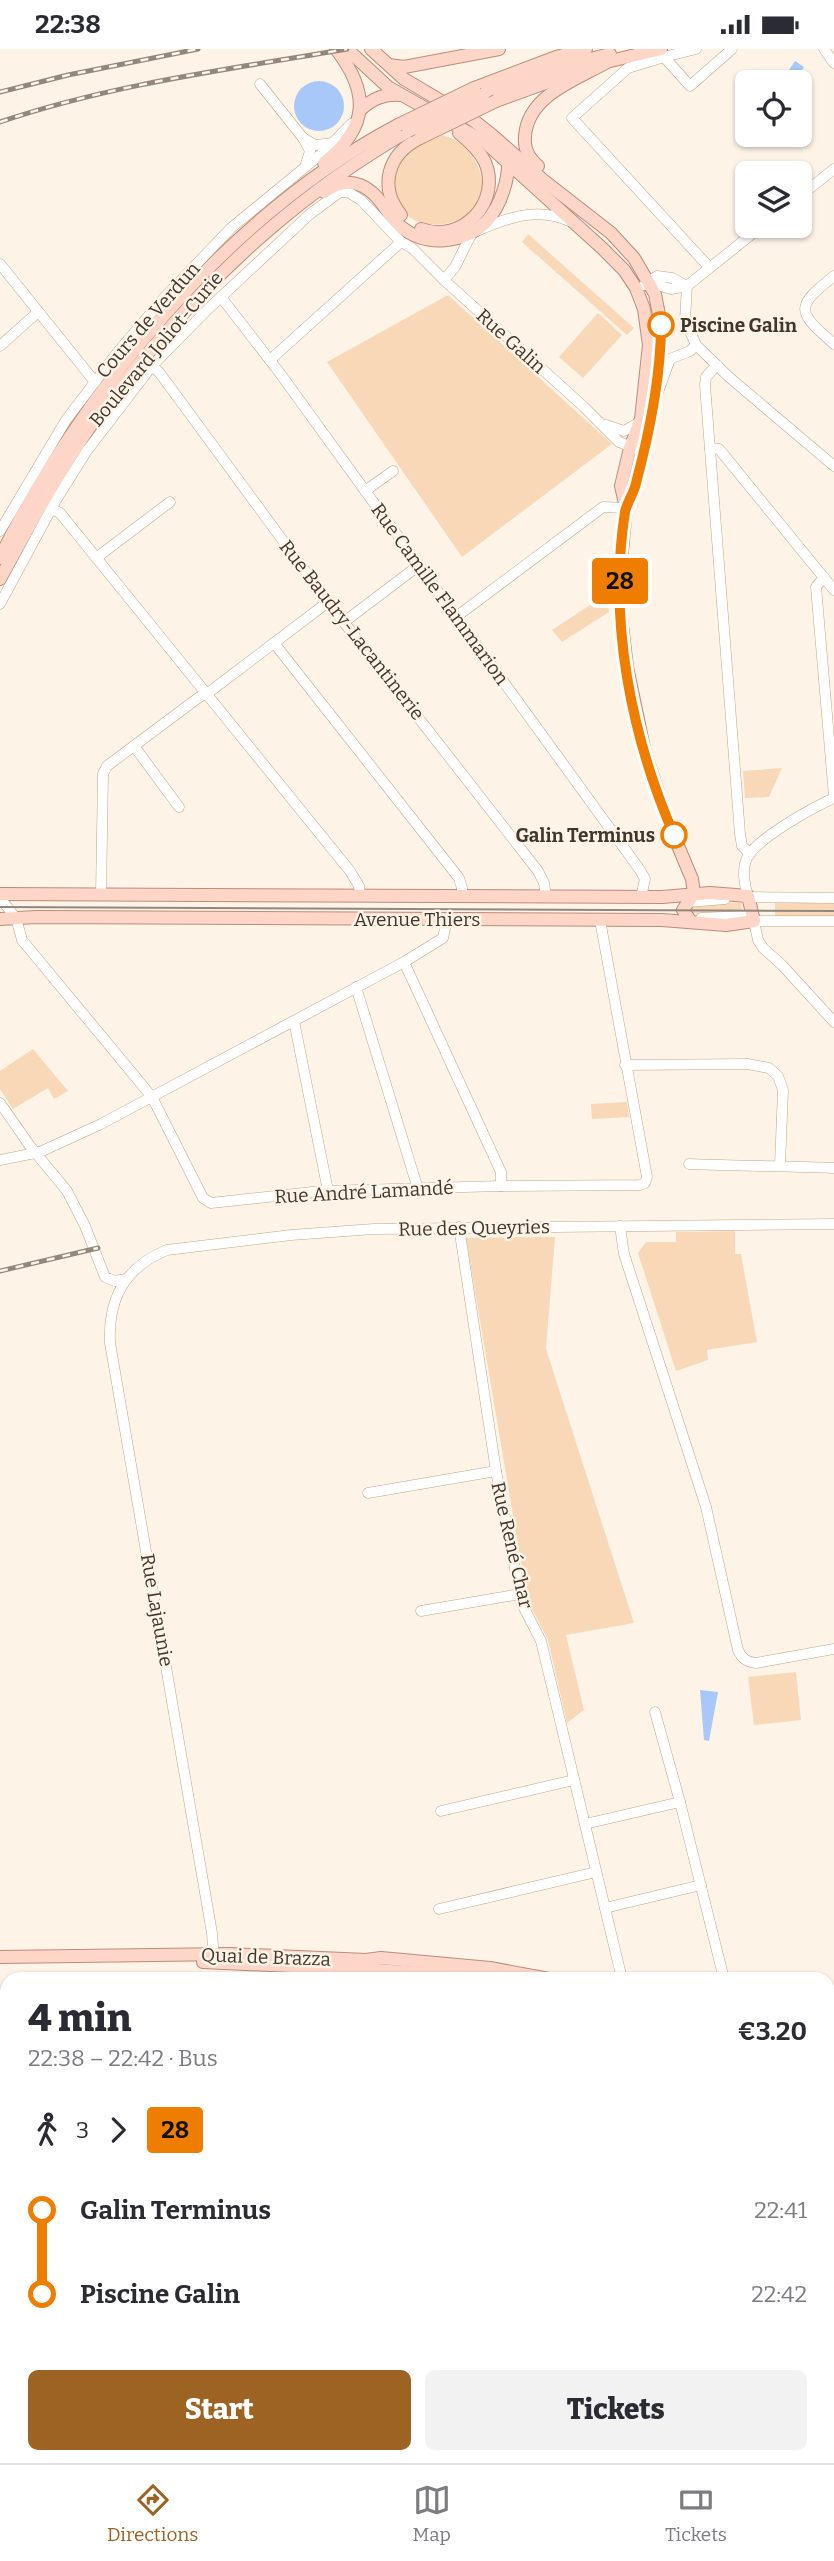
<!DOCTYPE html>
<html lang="en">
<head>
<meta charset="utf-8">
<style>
  body { margin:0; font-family:Bitter,serif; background:#f2f2f3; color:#2b2b33; height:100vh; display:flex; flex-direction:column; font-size:26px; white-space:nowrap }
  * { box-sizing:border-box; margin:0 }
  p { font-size:23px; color:#7c7c81 }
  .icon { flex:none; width:38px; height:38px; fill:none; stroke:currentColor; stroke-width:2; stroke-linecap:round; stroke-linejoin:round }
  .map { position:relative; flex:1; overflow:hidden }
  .panel { position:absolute; left:0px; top:1923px; width:835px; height:492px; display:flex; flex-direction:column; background:#fff; border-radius:21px 21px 0 0; box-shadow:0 2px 5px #0004 }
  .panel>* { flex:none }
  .badge { padding:0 14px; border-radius:5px; font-size:24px; line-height:46px }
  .tools { position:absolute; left:735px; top:21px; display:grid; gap:14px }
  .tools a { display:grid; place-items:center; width:77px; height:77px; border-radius:10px; background:#fff; box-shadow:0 2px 5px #0004; font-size:35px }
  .map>.badge { position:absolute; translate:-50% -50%; box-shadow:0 0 0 4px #fff }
  .legs { display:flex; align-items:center; gap:10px; height:77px; padding:0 28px; font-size:23px }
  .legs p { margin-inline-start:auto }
  .head { display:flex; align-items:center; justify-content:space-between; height:119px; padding:0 28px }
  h1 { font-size:38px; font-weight:800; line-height:52px }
  .primary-button { display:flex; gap:14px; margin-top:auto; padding:14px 28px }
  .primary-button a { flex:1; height:80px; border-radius:10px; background:#9d6322; color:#fff; font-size:28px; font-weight:800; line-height:80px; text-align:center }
  .primary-button a+a { background:#f2f2f3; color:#2b2b33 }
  ul { padding:0 28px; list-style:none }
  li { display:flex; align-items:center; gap:24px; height:84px; font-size:26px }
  li i { display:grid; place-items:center; width:10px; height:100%; margin:0 9px; background:currentColor }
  li i::after { content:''; width:18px; height:18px; margin:-9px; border:5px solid; border-radius:50%; background:#fff }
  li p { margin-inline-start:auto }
  li:first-child i { background:linear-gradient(#0000 50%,currentColor 0) }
  li:last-child i { background:linear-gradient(currentColor 50%,#0000 0) }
  .status { display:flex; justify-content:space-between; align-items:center; height:49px; padding:0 35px; background:#fff; direction:ltr }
  .status svg { height:19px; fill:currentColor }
  .tab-bar { display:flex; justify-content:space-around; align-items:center; height:98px; border-top:2px solid #e1e1e2; background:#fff; font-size:19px; color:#7c7c81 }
  .tab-bar a { display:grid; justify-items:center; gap:4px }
  .tab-bar .selected { color:#9d6322 }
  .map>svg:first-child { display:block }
  .green { fill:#f8d8b7 }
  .water { fill:#a8c8fa }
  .pier { fill:#fef3e7 }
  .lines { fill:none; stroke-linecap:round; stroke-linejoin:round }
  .minor-casing { stroke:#c0a68a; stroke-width:11 }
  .major-casing { stroke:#ba8c7a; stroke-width:14 }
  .minor { stroke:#fff; stroke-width:10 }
  .major { stroke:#fdd6c8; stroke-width:12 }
  .tram { stroke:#92877c; stroke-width:2 }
  .rail-casing { stroke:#92877c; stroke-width:5 }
  .rail { stroke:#fef3e7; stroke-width:2.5; stroke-dasharray:8; stroke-linecap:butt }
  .major-bridge-casing { stroke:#ba8c7a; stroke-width:14; stroke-linecap:butt }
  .major-bridge { stroke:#fdd6c8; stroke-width:12 }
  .line-1-casing { stroke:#fff; stroke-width:16 }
  .line-1 { stroke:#ee7d00; stroke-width:10 }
  .stop-1-dot { fill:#fff; stroke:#ee7d00; stroke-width:3.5 }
  .labels { text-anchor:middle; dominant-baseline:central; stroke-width:5; stroke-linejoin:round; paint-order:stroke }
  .street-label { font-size:19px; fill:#41362b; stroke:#fef3e7 }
  .stop-label { font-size:19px; font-weight:bold; fill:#41362b; stroke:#fef3e7; text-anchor:start }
</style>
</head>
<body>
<div class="status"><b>22:38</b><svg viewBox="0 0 49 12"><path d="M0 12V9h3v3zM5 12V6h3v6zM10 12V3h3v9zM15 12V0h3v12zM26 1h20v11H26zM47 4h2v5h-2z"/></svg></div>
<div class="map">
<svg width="834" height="2414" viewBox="0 0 834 2414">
  <rect width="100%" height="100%" fill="#fef3e7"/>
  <g class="green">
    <path d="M442,86C460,91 469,100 477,116C508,179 395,203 393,134C393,124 399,112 403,103Z"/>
    <path d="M528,185L634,279L627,286L522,193Z"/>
    <path d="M448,246L612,395L462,508L327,313Z"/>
    <path d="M598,264L622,286L583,329L559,308Z"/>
    <path d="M607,545L609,563L562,593L552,581Z"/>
    <path d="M782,719L769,748L745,749L743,722Z"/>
    <path d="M721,853L741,854L742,863L713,867L692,864V856Z"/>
    <path d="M775,853H834V868L775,867Z"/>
    <path d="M33,1000L68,1042L54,1050L48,1039L13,1060L0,1040V1022Z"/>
    <path d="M627,1053L629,1068L592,1070L591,1055Z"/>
    <path d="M735,1182V1205H741L742,1211L757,1293L707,1301L708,1311L676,1322L638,1204L646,1193H676V1183Z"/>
    <path d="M555,1188L546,1300L634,1574L566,1586L584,1661L567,1674L548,1591L530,1556L523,1525L466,1189Z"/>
    <path d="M796,1623L801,1671L754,1676L748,1628Z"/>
    <path d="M828,1964H834V2048L828,2047Z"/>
    <path d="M828,2070L834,2072L830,2122H828Z"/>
  </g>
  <g class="water">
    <path d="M795,12L804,18L796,33H781Z"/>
    <circle cx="319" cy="57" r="25"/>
    <path d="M700,1641L718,1643L709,1692L704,1691Z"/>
    <path d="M0,2000L7,2001V2408H828V2136L834,2137V2414H0Z"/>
  </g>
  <path class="pier" d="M345,2408H402L401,2414H345Z"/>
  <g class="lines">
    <defs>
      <g id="minor">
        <path d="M824,0L834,14"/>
        <path d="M664,8L696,0"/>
        <path d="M260,35L303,89L310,102L306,115"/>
        <path d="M303,89L315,96L334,94"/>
        <path d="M800,147L834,120"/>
        <path d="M0,215L95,333"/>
        <path d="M709,218L572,69L628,19L664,8L690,37L732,0"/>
        <path d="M834,227C795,258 796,262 834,295"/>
        <path d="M444,231L455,218L472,184C504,170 535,157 569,172"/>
        <path d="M650,234L671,240L687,237"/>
        <path d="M644,236L657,227L672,229L687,237"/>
        <path d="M687,237L685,271L696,296L729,328L834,417"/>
        <path d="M687,237L762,177"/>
        <path d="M221,248L279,323L640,821L645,830L641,848"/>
        <path d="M0,297L38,263"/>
        <path d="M270,311L401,193"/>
        <path d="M717,316L706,328L705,336L740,785L742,797L750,805"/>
        <path d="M152,317L159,323L328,553L538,822L544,834L546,848"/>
        <path d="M658,343L670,310L690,302L696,296"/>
        <path d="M606,376L624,382L640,373"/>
        <path d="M710,399L719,400L834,541"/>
        <path d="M365,442L393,422"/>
        <path d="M52,460L60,464L350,822L359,837L360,847"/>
        <path d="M0,482L66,371L117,304L163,250L231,179L326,101L351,75"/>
        <path d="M96,509L170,453"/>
        <path d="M824,528L816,538L834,747"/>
        <path d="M0,555L56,451L86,403L152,317L208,260L310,165L340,143H348L361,151L401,193L412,199L444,231L584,358L619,393L643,402"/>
        <path d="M456,568L603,458L626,459"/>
        <path d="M344,573L418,517"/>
        <path d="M274,594L459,829L462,839V847"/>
        <path d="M134,697L179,758"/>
        <path d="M101,846L103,725L107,717L198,649L212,641L328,553"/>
        <path d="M748,847C744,836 742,819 747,809C757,789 814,758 834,749"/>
        <path d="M744,848L834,849"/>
        <path d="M0,849L16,869L22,891L152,1048L203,1149L211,1154L322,1142L501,1137L640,1136L645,1134L647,1128L600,871"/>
        <path d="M688,853L725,850"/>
        <path d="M701,869L745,867L752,862"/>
        <path d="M834,872H754L758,891L763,899L782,916L834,973"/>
        <path d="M404,913L501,1123V1137"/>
        <path d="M356,938L418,1140"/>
        <path d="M294,972L328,1142"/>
        <path d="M625,1016L748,1015L769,1019L778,1027L783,1041L780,1116"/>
        <path d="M0,1054L30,1097L67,1142L85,1177L105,1228L115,1232L126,1230"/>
        <path d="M0,1111L40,1103L101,1075L404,913L443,889L447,870"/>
        <path d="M689,1115C738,1117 785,1117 834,1119"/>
        <path d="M620,1177L624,1205L706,1458L738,1601C742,1610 747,1613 756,1614L834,1600"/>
        <path d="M459,1178L496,1422L520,1545L522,1555L541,1592L622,1930"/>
        <path d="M368,1444L496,1422"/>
        <path d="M421,1562L520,1545"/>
        <path d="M655,1663L680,1753L724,1930"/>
        <path d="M441,1762L574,1731"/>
        <path d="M585,1775L680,1753"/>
        <path d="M605,1859L701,1836"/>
        <path d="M439,1860L596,1823"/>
        <path d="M214,1911L212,1884L110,1294C108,1249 125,1218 167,1201L291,1186L374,1180L834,1175"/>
      </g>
      <g id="major">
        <path d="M347,0L388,38L485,93L602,199L624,221L636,239L644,260L649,296L641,370L630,399L621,437L626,459"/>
        <path d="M371,0L404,30L473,71L492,86L543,131L611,184L634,209L655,245L661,276L659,311L651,372L634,442L626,459L620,524L621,568L627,618L645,704L668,773L692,830L694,844"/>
        <path d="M602,14L661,0"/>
        <path d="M389,16L404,18L499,0"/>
        <path d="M474,39L556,8L586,0"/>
        <path d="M484,45L559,18L610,5"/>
        <path d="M496,52L584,20"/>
        <path d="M360,61C373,49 384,45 401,46"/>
        <path d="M324,114C369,78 370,44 336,0"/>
        <path d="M538,117C528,108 524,100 525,87C528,46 576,31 607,13"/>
        <path d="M324,143C335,135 347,131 360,136C380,144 386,165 401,178C426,198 463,195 486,173C501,157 510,128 508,107"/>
        <path d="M401,166C378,137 388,105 420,89"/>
        <path d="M421,180C462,195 502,153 485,113C479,101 469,92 459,84"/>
        <path d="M0,509C80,343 233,163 398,76"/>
        <path d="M0,530C28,479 56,427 89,379C109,350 132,323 155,296C229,209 308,140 408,82"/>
        <path d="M0,845L662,848L710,844L748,847L754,872L726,876L662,871L36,868L0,870"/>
        <path d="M691,873L683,861L694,844"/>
        <path d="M0,1908L230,1905L366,1911L381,1909L490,1919L549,1930"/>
        <path d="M203,1913L376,1921L490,1929H513"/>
        <path d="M828,1958H834"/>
        <path d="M363,2414L364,2408"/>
        <path d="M383,2414L384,2408"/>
      </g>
    </defs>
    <use href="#minor" class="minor-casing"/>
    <use href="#major" class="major-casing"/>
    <use href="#minor" class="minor"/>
    <use href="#major" class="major"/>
    <path class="tram" d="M0,858L834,862"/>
    <defs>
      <g id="rail">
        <path d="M0,43L68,26L198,0"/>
        <path d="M0,73C112,35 231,20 347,0"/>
        <path d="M0,1222L98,1199"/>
      </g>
    </defs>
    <use href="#rail" class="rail-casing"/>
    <use href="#rail" class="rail"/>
    <defs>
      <g id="major-bridge">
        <path d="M398,76L474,39"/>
        <path d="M408,82L484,45"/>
        <path d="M420,89L496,52"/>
      </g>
    </defs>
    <use href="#major-bridge" class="major-bridge-casing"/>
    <use href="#major-bridge" class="major-bridge"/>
  </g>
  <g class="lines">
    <defs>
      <path id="line-1" d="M661,276C661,330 649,386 635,438C632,447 627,454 625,463C608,571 631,687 674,786"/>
    </defs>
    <use href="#line-1" class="line-1-casing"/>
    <use href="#line-1" class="line-1"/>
  </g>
  <g class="stop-1-dot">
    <circle cx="661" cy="276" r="12"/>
    <circle cx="674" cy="786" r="12"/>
  </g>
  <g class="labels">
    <g class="street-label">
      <text transform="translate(148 271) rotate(-49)">Cours de Verdun</text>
      <text transform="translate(511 292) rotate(42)">Rue Galin</text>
      <text transform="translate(156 300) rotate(-50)">Boulevard Joliot-Curie</text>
      <text transform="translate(440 545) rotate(54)">Rue Camille Flammarion</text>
      <text transform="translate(352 581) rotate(52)">Rue Baudry-Lacantinerie</text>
      <text x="417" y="870">Avenue Thiers</text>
      <text transform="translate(364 1143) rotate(-3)">Rue André Lamandé</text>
      <text transform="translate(474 1179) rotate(-1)">Rue des Queyries</text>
      <text transform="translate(512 1496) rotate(77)">Rue René Char</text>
      <text transform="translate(157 1561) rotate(80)">Rue Lajaunie</text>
      <text transform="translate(266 1908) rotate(2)">Quai de Brazza</text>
    </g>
    <g class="stop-label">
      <text x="680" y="276">Piscine Galin</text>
      <text x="655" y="786" text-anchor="end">Galin Terminus</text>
    </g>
  </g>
</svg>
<div class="tools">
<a><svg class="icon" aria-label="locate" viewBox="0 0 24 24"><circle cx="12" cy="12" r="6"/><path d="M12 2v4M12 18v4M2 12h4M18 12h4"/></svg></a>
<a><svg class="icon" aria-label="layers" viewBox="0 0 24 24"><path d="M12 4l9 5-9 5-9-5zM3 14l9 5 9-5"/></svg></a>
</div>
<b class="badge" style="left:620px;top:532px;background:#ee7d00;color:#111">28</b>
<section class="panel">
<div class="head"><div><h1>4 min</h1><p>22:38 – 22:42 · Bus</p></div><b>€3.20</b></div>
<div class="legs"><svg class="icon" aria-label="walk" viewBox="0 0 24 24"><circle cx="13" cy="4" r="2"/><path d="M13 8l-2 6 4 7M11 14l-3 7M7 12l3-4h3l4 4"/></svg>3<svg class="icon" aria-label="forward" viewBox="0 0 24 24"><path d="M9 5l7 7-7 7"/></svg><b class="badge" style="background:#ee7d00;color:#111">28</b></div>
<ul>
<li><i style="color:#ee7d00"></i><b>Galin Terminus</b><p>22:41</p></li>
<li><i style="color:#ee7d00"></i><b>Piscine Galin</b><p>22:42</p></li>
</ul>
<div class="primary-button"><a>Start</a><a>Tickets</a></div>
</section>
</div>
<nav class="tab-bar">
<a class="selected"><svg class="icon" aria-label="directions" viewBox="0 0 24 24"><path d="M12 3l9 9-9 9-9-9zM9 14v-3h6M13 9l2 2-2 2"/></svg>Directions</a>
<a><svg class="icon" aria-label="map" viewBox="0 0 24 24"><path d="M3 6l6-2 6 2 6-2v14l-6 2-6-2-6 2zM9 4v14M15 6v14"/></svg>Map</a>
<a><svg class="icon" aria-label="tickets" viewBox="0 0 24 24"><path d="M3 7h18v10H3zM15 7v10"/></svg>Tickets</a>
</nav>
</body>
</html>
